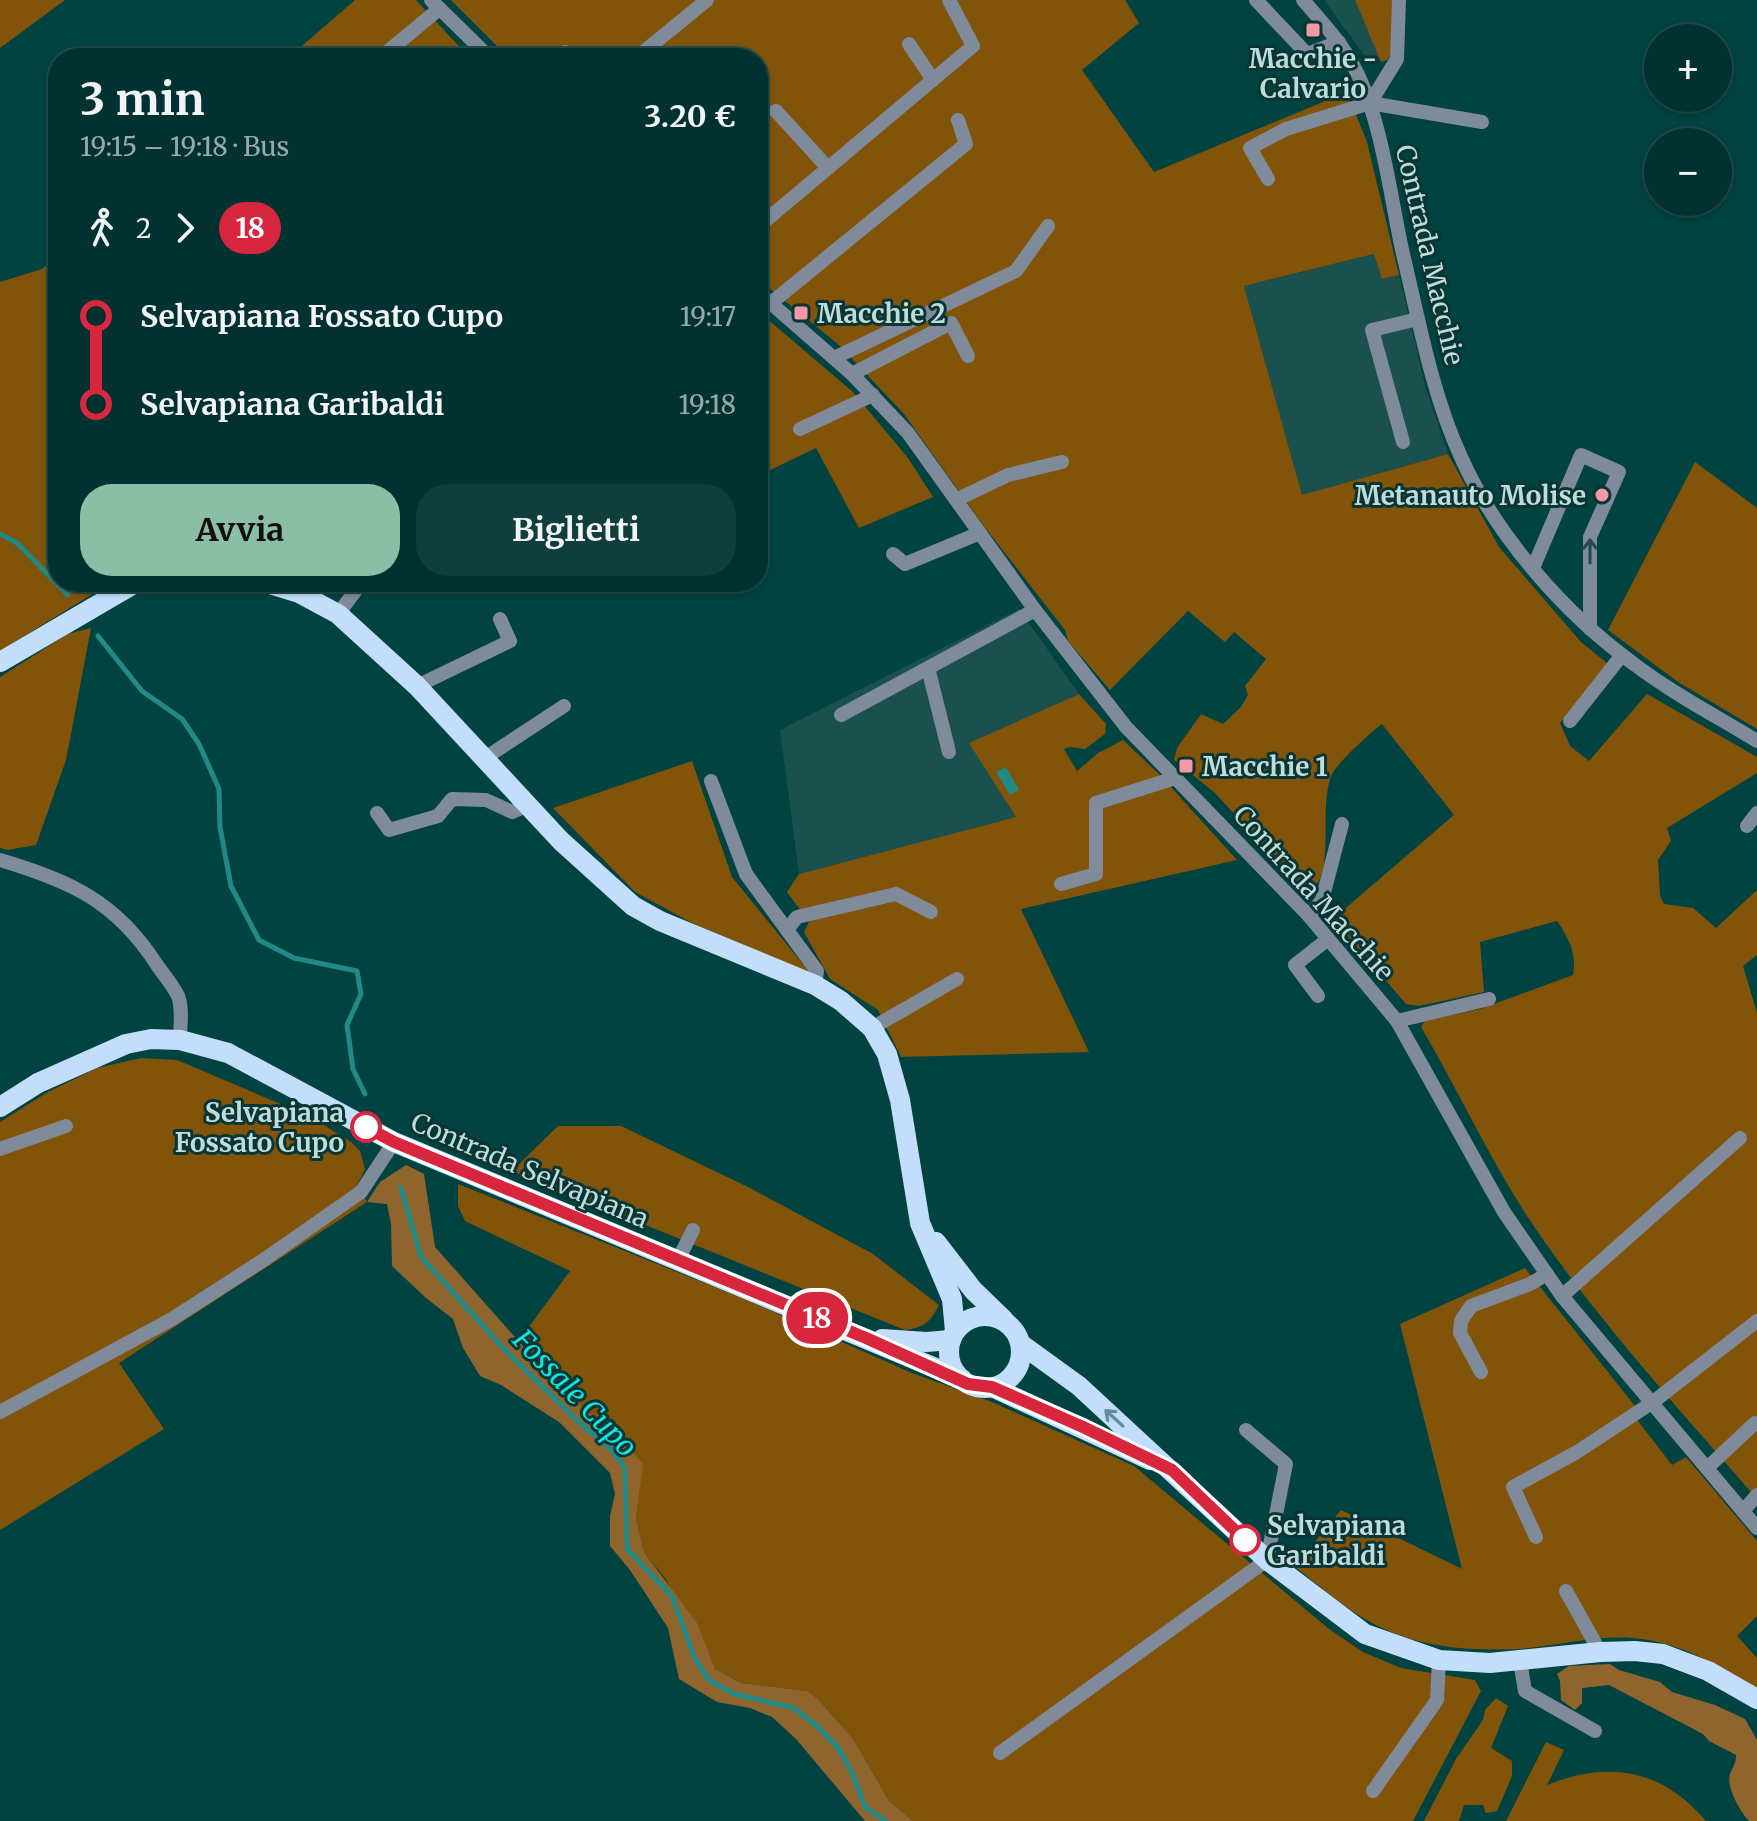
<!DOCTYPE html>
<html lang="it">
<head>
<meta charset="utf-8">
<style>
  body { margin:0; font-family:Merriweather,serif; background:#0f3e3d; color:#f1f3f6; height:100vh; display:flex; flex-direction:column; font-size:30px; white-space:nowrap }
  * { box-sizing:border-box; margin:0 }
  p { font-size:26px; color:#96aaab }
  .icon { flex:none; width:44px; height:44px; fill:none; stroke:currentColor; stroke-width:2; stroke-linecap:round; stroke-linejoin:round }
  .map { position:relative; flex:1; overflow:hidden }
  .sheet { position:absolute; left:48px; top:48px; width:720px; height:544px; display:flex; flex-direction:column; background:#013231; border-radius:32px; box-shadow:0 2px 6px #0004,0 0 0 2px #234d4d }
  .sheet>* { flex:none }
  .badge { padding:0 16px; border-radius:26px; font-size:28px; line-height:52px }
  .controls { position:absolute; left:1644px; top:24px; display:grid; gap:16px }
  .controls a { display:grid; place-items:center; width:88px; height:88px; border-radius:50%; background:#013231; box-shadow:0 2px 6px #0004,0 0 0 2px #234d4d; font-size:40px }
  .map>.badge { position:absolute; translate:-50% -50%; box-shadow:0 0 0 4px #fff }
  .legs { display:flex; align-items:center; gap:12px; height:88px; padding:0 32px; font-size:26px }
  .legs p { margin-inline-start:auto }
  .head { display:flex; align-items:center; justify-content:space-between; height:136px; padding:0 32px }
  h1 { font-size:44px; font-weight:700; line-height:60px }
  .button { display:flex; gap:16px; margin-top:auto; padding:16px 32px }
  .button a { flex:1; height:92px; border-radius:32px; background:#8abfa5; color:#111; font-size:32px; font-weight:700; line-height:92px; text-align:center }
  .button a+a { background:#0f3e3d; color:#f1f3f6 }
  ul { padding:0 32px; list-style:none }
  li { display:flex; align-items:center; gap:28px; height:88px; font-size:30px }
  li i { display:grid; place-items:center; width:12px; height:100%; margin:0 10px; background:currentColor }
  li i::after { content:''; width:20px; height:20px; margin:-10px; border:6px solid; border-radius:50%; background:#013231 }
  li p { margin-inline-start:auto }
  li:first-child i { background:linear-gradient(#0000 50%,currentColor 0) }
  li:last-child i { background:linear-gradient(currentColor 50%,#0000 0) }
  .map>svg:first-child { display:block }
  .built { fill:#1a504d }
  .green { fill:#825409 }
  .forest { fill:#8f652d }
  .water { fill:#218a86 }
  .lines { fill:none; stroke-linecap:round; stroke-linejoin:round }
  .stream { stroke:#218a86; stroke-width:5 }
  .minor { stroke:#7f8b9a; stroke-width:14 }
  .major { stroke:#c3defb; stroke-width:20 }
  .oneway { stroke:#264b4e }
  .oneway2 { stroke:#668a98 }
  .line-1-casing { stroke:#fff; stroke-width:18 }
  .line-1 { stroke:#d7263d; stroke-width:12 }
  .poi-dot { fill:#f49aa6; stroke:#093635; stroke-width:3 }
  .stop-1-dot { fill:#fff; stroke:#d7263d; stroke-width:4 }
  .labels { text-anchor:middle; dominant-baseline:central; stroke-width:6; stroke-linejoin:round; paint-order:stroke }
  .poi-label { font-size:26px; font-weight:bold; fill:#c0dcda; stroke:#093635; text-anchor:start }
  .street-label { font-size:26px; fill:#c0dcda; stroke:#093635 }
  .stop-label { font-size:26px; font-weight:bold; fill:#c0dcda; stroke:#093635; text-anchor:end }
  .water-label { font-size:28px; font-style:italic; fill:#08eae3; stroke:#093635 }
</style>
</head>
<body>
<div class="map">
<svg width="1757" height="1821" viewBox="0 0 1757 1821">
  <rect width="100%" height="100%" fill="#014341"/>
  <g class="built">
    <path d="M1324,0H1355L1380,57L1369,62Z"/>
    <path d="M1375,254L1382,279L1399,275L1426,389L1448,454L1302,495L1244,286Z"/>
    <path d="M1019,609L1079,694L970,743L1016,817L799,874L780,730Z"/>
  </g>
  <g class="green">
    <path d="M0,0H65L0,48Z"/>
    <path d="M355,0H416L470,58H288Z"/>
    <path d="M451,0H1125L1139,23L1082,70L1154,172L1347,92L1367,142L1399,275L1382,279L1374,254L1244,286L1302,495L1448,454L1499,547L1581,642L1608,664L1560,723L1570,746L1589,761L1647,694L1757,757V773L1667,828L1671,841L1658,860L1660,896L1664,904L1693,908L1716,928L1757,890V955L1743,966L1757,1013V1499C1679,1409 1596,1319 1529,1219C1489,1158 1458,1090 1421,1027L1425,1021L1480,1009L1573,975C1577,954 1569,938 1557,921L1480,942L1484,992L1419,1006L1406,1004L1333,919L1454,815L1382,724C1371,732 1335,765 1331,776C1322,804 1328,835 1324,863C1323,875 1316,886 1310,897L1215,793L1174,760L1177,748L1201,714L1223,724L1241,707L1248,695L1245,686L1266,659L1234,632L1225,642L1188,611L1110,690L1068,641L1065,630L983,525L904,414L839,345L758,279V58H509Z"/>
    <path d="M1355,0H1392V54L1387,60L1381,62Z"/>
    <path d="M58,255V582H112L0,651V282L42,269Z"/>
    <path d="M758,311L853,392L908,458L933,497L859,528L816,448L758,476Z"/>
    <path d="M1695,462L1757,508V729L1678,682L1608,630Z"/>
    <path d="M91,628L66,760L36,845L7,850L0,848V677L68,634Z"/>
    <path d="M1079,694L1106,724L1105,734L1085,749L1070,747L1064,749L1077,771L1098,753L1123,740L1160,775L1237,860L1021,909L1089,1052L901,1057L878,1010L830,979L804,932L809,922L787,892L799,874L1016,817L969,743Z"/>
    <path d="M692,761L732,877L810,973L694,924L635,892L553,808Z"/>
    <path d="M141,1058L177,1060L311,1117L351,1142L360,1151L365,1169L357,1185L367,1202L119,1363L164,1429L0,1530V1122L48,1092L97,1068Z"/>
    <path d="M558,1126H621L748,1187L873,1254L939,1305C931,1321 924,1328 905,1330L512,1171Z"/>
    <path d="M458,1184L742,1298L912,1373L992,1402L1134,1466L1329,1629L1363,1652L1401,1668L1475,1680L1481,1691L1413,1821H913L889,1801L854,1740L818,1699L806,1691L741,1683L715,1669L665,1578L644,1552L636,1518L642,1464L619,1437L562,1390L520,1339L570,1271L465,1221L458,1206Z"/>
    <path d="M1525,1268L1635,1406L1631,1412L1672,1465L1686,1457L1757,1541V1616L1737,1636L1757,1658V1688C1719,1665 1679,1642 1633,1638C1595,1635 1556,1646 1518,1649C1477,1651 1428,1648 1391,1632C1354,1617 1321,1587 1290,1563L1293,1554L1301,1559L1341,1510L1462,1569L1400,1324Z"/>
    <path d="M1496,1698L1508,1706L1491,1748L1512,1761V1776L1497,1811L1486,1813L1483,1805H1464L1459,1821H1424L1456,1759L1483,1720L1485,1710Z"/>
    <path d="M1546,1742L1564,1750L1547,1785C1609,1760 1662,1769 1706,1821H1506Z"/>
  </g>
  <g class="forest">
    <path d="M406,1165L424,1174L435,1247L562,1390L619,1437L643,1464L636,1518L644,1552L697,1623L715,1669L741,1683L807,1691L818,1699L854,1740L889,1801L913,1821H865L796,1739L772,1717L750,1708L717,1702L679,1679L668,1628L630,1570L610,1546V1516L615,1494L610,1473L559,1422L501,1385L480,1376L463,1348L453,1319L426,1298L392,1266L391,1224L387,1204L367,1202L380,1182Z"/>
    <path d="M1610,1664L1619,1670L1660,1682L1672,1692L1715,1705L1745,1719L1757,1740V1821H1749C1740,1811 1726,1787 1730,1774C1733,1766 1736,1764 1736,1755L1709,1741L1703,1734L1609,1685L1582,1688V1703L1575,1710L1561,1700L1560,1681L1557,1674L1569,1666Z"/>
  </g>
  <path class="water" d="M1006,767L1019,790L1010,795L996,772Z"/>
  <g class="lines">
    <g class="stream">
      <path d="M0,534L17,543L68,595"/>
      <path d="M98,636L142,691L182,719L199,744L219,789L220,827L231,886L259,940L294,958L357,971L361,994L347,1025L353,1069L365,1094"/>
      <path d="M401,1188L421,1257L505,1350L584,1427L610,1448L625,1468L627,1549L672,1596L695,1659L709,1680L734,1694L794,1708L819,1728L839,1749L853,1775L865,1807L886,1821"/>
    </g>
    <g class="minor">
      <path d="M431,0L490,58"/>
      <path d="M1256,0L1307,54L1339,42"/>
      <path d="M1303,0C1321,21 1341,42 1354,67C1382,119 1390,196 1403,254C1419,321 1432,394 1461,457C1496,536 1565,614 1634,664C1672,693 1716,716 1757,741"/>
      <path d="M909,44L933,80"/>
      <path d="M380,58L439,9"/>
      <path d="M558,58L565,52"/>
      <path d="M636,58L707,0"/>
      <path d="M1370,103L1397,59L1399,0"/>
      <path d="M776,111L828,168"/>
      <path d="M1268,179L1250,148L1286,129L1370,103L1482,122"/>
      <path d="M758,227L973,46L949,0"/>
      <path d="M758,292L852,374L908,433L1035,610L1126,727L1309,916L1397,1021L1504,1212L1562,1296L1757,1528"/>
      <path d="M771,303L966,144L958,120"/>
      <path d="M834,358L1016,271L1048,226"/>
      <path d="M852,374L951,323L968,356"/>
      <path d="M800,429L873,395"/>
      <path d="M1403,442L1372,330L1418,319"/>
      <path d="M956,500L1008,475L1062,462"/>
      <path d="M893,554L905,564L980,533"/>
      <path d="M1533,568L1581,455L1619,472L1590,537V629"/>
      <path d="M338,614L362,582"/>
      <path d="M928,668L949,752"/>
      <path d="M417,686L510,641L500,619"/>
      <path d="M841,715L1035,610"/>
      <path d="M1570,721L1622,655"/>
      <path d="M485,758L564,706"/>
      <path d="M711,781L746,874L817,971L815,985"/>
      <path d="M377,813L389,830L438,816L452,799L486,800L512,812L528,805"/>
      <path d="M1747,826L1757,813"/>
      <path d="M0,860C70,881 116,901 157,965C164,975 173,985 178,996C183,1008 180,1027 180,1040"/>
      <path d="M1061,884L1096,874V803L1175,778"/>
      <path d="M1309,916L1322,900L1342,824"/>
      <path d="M787,930L797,917L896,894L931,912"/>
      <path d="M1318,996L1295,965L1328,939"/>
      <path d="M1397,1021L1489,999"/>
      <path d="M872,1028L957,979"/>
      <path d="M0,1149L66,1126"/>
      <path d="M678,1260L693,1230"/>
      <path d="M1562,1296L1740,1138"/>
      <path d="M1481,1372L1460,1333L1461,1321L1471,1306L1530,1284L1547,1274"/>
      <path d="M0,1412L172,1319L265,1259L361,1192L394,1142"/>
      <path d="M1707,1468L1755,1423"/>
      <path d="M1743,1511L1757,1495"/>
      <path d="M1536,1537L1513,1487L1577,1452L1653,1402L1757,1321"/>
      <path d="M1566,1591L1600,1652"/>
      <path d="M1520,1661L1525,1691L1595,1731"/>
      <path d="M1000,1753L1267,1560L1286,1464L1246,1430"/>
      <path d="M1373,1791L1437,1700L1439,1660"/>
    </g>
    <g class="major">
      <path d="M263,582L299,593L338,614L417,686L561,841L633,906L660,921L815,985L841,1001L872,1028L887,1054L900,1100L920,1223L952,1299L955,1331"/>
      <path d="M0,662L137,582"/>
      <path d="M0,1107L38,1083L126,1044L151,1039L180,1040L228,1053L394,1142L962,1379"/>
      <path d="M936,1242L973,1290L1004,1320"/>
      <circle cx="985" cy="1352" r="36"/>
      <path d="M882,1339L926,1342L951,1340"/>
      <path d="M1021,1344L1079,1386L1267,1560L1365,1634L1439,1660L1490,1663L1600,1652L1635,1651L1663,1654L1708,1671L1757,1699"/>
      <path d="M992,1387L1150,1460"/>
    </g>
  </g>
  <defs><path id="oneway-shaft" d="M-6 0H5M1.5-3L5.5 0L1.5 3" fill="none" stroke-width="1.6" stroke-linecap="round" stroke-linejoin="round" transform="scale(2)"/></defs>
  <use class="oneway" href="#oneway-shaft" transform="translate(1590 551) rotate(-90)"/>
  <use class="oneway2" href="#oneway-shaft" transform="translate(1114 1418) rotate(-138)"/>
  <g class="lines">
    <defs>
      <path id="line-1" d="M366,1127L394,1142L866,1338L968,1384L992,1387L1083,1427L1172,1470L1245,1540"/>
    </defs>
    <use href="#line-1" class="line-1-casing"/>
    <use href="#line-1" class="line-1"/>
  </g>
  <g class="poi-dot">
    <rect x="1305" y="22" width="16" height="16" rx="4"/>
    <rect x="793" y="305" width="16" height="16" rx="4"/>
    <circle cx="1602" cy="495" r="8"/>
    <rect x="1178" y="758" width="16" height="16" rx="4"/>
  </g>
  <g class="stop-1-dot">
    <circle cx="366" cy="1127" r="14"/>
    <circle cx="1245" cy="1540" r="14"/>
  </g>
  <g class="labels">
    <g class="poi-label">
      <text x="1313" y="58" text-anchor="middle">Macchie -<tspan x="1313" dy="30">Calvario</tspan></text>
      <text x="817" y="313">Macchie 2</text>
      <text x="1586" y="495" text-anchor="end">Metanauto Molise</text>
      <text x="1202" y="766">Macchie 1</text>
    </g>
    <g class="street-label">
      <text transform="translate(1430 255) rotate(77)">Contrada Macchie</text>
      <text transform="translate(1314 893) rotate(48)">Contrada Macchie</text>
      <text transform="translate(530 1170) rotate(23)">Contrada Selvapiana</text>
    </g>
    <g class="stop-label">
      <text x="344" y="1112">Selvapiana<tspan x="344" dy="30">Fossato Cupo</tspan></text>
      <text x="1267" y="1525" text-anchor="start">Selvapiana<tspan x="1267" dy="30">Garibaldi</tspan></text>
    </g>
    <g class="water-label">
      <text transform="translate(575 1393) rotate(46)">Fossale Cupo</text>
    </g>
  </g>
</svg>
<div class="controls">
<a>+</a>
<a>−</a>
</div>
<b class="badge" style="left:817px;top:1318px;background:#d7263d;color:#fff">18</b>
<section class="sheet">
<div class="head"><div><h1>3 min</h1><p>19:15 – 19:18 · Bus</p></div><b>3.20 €</b></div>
<div class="legs"><svg class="icon" aria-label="walk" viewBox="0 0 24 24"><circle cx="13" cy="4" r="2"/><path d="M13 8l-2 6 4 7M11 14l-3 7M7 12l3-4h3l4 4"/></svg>2<svg class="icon" aria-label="forward" viewBox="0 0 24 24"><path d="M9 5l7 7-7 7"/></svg><b class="badge" style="background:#d7263d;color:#fff">18</b></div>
<ul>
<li><i style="color:#d7263d"></i><b>Selvapiana Fossato Cupo</b><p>19:17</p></li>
<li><i style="color:#d7263d"></i><b>Selvapiana Garibaldi</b><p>19:18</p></li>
</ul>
<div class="button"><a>Avvia</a><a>Biglietti</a></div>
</section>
</div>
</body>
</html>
